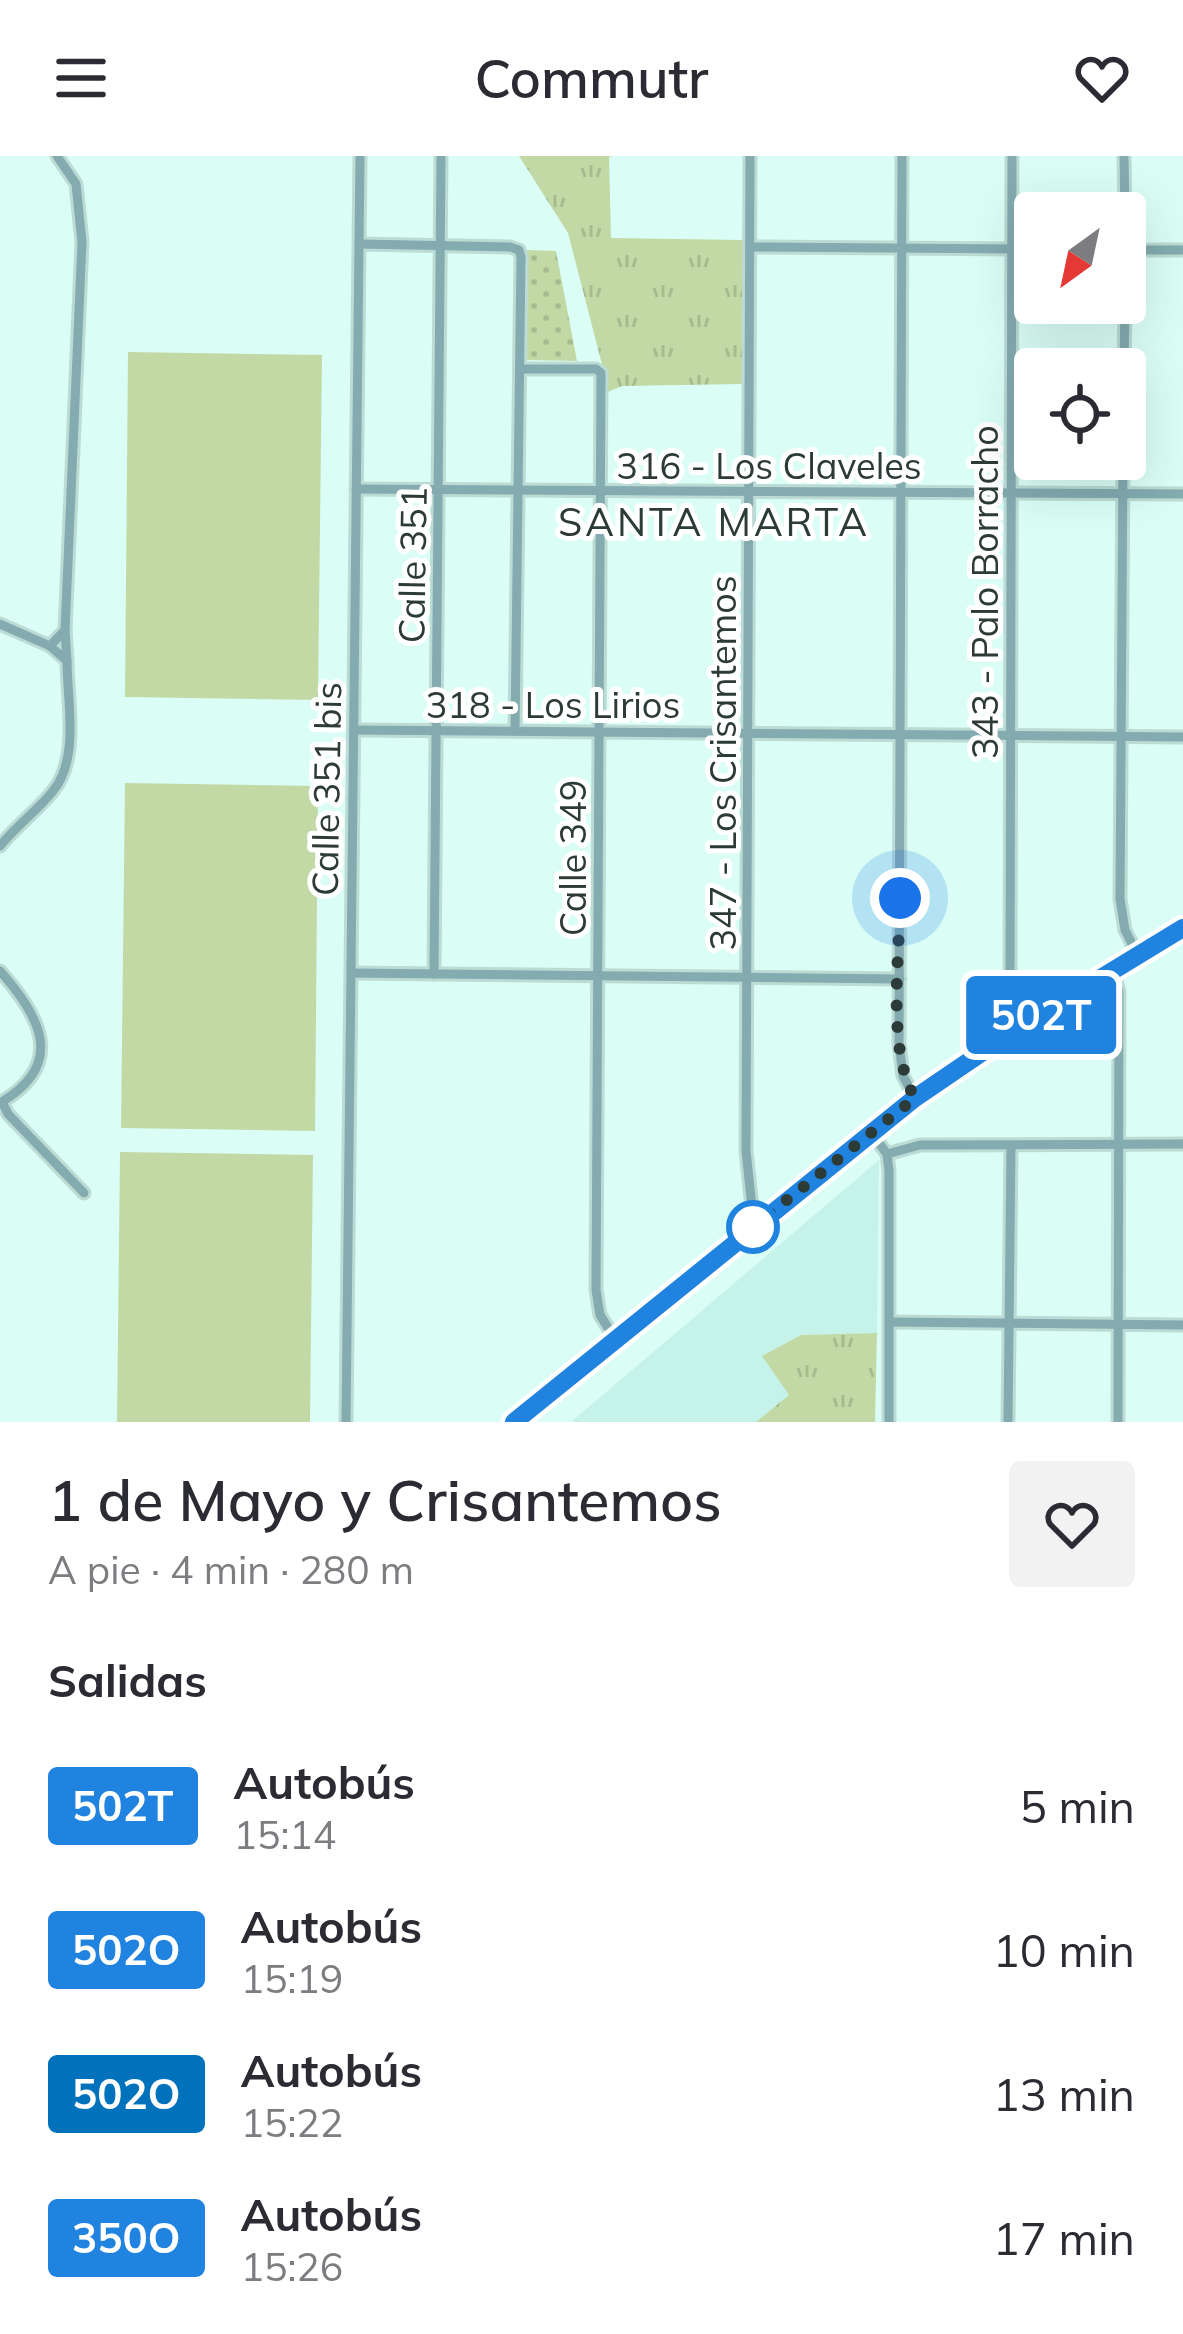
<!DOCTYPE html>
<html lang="es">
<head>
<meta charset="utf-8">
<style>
  body { margin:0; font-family:Mulish,sans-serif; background:#f2f2f3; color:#2b2b33; height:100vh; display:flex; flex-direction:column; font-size:45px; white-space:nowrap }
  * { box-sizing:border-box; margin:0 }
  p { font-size:39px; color:#7c7c81 }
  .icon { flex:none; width:66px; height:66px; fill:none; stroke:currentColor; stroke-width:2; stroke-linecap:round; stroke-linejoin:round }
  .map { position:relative; height:1266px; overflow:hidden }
  .drawer { display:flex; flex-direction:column; background:#fff; flex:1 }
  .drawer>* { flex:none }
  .badge { padding:0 24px; border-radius:9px; font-size:42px; line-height:78px }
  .needle { width:78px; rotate:213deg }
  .fabs { position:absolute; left:1014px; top:36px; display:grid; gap:24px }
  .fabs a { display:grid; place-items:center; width:132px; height:132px; border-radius:12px; background:#fff; box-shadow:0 12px 48px #0002; font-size:60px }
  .you { position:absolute; width:60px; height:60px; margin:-30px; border:9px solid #fff; border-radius:50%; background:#1a73e8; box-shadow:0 0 0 18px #1a73e833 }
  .map>.badge { position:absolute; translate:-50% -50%; box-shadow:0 0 0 6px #fff }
  h2 { padding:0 48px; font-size:45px; line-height:108px }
  .round { display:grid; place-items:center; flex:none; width:126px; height:126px; border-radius:12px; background:#f2f2f3 }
  .headline { display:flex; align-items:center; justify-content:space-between; height:204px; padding:0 48px }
  h1 { font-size:57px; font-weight:600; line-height:90px }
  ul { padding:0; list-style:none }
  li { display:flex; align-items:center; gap:36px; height:144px; padding:0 48px }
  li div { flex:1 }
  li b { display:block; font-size:45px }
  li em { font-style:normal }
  li .badge { min-width:132px; font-weight:700; text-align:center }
  header { display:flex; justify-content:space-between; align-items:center; height:156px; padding:0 48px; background:#fff; font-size:54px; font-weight:600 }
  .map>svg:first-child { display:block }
  .built { fill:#c6f3e9 }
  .grass { fill:url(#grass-tufts) }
  .park { fill:url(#park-dots) }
  .pitch { fill:#c2d9a6 }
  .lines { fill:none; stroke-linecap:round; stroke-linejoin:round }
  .street-casing { stroke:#bbdbd4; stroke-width:15 }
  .secondary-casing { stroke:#bbdbd4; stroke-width:18 }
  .street { stroke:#83abb0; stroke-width:9 }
  .secondary { stroke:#47868e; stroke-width:12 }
  .line-casing { stroke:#fff; stroke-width:27 }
  .line { stroke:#2083df; stroke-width:18 }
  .walk { stroke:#2d3b38; stroke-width:12; stroke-dasharray:0 21.6 }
  .stop-dot { fill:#fff; stroke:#2083df; stroke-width:6 }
  .labels { text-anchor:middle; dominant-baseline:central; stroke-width:10; stroke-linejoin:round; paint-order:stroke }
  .street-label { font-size:36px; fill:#2d3b38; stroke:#fff }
  .neighbourhood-label { font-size:39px; letter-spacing:3px; fill:#2d3b38; stroke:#fff }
</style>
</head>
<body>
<header><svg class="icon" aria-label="menu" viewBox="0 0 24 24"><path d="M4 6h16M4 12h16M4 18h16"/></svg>Commutr<svg class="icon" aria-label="heart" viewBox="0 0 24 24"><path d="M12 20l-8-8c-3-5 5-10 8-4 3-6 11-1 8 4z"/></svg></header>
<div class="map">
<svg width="1183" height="1266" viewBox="0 0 1183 1266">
  <defs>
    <pattern id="grass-tufts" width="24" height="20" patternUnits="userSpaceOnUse" patternTransform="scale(3)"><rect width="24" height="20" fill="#c2d9a6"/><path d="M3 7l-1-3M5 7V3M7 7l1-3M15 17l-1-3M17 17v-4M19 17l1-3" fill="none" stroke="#a7bb90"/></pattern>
    <pattern id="park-dots" width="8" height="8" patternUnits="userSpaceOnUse" patternTransform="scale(3)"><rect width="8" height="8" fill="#c2d9a6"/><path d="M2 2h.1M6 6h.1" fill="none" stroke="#a7bb90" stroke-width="1.8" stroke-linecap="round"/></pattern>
  </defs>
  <rect width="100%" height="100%" fill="#dafef6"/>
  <path class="built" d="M879,1004L877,1177L801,1179L763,1200L789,1239L756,1266H571Z"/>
  <g class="grass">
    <path d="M519,0H613L609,1L611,82L743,84L742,228L622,230L605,237V220L568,77Z"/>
    <path d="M877,1177L875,1266H756L789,1239L762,1200L801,1179Z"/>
  </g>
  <path class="park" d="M525,94L556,95L577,205L525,204Z"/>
  <g class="pitch">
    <path d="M128,196L322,199L318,544L125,541Z"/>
    <path d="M125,627L318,630L315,975L121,972Z"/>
    <path d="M120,996L313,999L310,1266H117Z"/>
  </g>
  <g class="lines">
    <defs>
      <g id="street">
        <path d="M750,0L746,995L754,1070"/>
        <path d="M902,0L899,887L903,920L915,942"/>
        <path d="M1012,0L1010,831L1012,845L1028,866"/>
        <path d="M1124,0L1125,57"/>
        <path d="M1125,68V120"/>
        <path d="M360,88L510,91L519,94L521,101L515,575"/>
        <path d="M750,91L1035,93"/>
        <path d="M1125,94H1183"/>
        <path d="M521,213H596L601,217L596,1134L600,1159L615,1183"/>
        <path d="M1124,213L1125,147"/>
        <path d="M1123,303L1120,743L1125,774L1138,800"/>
        <path d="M356,333L1183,338"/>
        <path d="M0,468L50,490L67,505L65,474"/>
        <path d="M50,490L65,474L82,86L76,28L57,0"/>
        <path d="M354,574L1183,581"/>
        <path d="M0,690C16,670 37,655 53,635C80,602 67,545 67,505"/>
        <path d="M1113,814L1119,836L1118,1266"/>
        <path d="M0,815C40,860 67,908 0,947"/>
        <path d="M351,817L900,823"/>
        <path d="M434,818L441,0"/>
        <path d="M2,946L8,958L84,1037"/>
        <path d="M871,976L887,998L889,1015V1266"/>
        <path d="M887,998L920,989L1183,988"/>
        <path d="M890,1166L1183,1169"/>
        <path d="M346,1266L360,0"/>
        <path d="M1008,1266L1011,990"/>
      </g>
      <path id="secondary" d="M513,1266L915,942L1009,878L1183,772"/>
    </defs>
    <use href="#street" class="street-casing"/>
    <use href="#secondary" class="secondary-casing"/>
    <use href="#street" class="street"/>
    <use href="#secondary" class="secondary"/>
  </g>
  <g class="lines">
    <defs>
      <path id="line" d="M514,1266L915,942L1009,878L1183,772"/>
    </defs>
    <use href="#line" class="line-casing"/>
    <use href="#line" class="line"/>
    <path class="walk" d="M753,1071L915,942C886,893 900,799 900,742"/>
  </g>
  <circle class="stop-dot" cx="753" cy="1071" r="24"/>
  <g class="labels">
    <g class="street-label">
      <text x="769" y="309">316 - Los Claveles</text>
      <text transform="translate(412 409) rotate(-89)">Calle 351</text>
      <text transform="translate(984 436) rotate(-90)">343 - Palo Borracho</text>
      <text x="553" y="548">318 - Los Lirios</text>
      <text transform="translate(722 607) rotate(-90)">347 - Los Crisantemos</text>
      <text transform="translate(326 633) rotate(-89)">Calle 351 bis</text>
      <text transform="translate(572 702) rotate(-90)">Calle 349</text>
    </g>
    <g class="neighbourhood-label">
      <text x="714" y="365">SANTA MARTA</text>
    </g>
  </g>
</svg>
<div class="fabs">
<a><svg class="needle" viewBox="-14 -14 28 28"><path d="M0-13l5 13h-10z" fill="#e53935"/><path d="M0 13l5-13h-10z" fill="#7c7c81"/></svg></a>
<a><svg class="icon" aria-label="locate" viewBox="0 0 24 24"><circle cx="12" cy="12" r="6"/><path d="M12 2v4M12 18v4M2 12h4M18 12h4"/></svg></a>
</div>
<div class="you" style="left:900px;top:742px"></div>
<b class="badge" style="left:1041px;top:859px;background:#2083df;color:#fff">502T</b>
</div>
<section class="drawer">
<div class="headline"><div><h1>1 de Mayo y Crisantemos</h1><p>A pie · 4 min · 280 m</p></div><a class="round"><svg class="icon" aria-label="heart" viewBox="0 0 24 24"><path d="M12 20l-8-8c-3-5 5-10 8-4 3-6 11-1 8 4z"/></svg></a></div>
<h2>Salidas</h2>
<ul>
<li><span class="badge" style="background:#2083df;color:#fff">502T</span><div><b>Autobús</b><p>15:14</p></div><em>5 min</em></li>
<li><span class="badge" style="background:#2083df;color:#fff">502O</span><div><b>Autobús</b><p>15:19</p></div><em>10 min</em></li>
<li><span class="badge" style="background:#0072bc;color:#fff">502O</span><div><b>Autobús</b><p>15:22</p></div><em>13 min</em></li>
<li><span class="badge" style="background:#2083df;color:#fff">350O</span><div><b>Autobús</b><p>15:26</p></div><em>17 min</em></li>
</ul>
</section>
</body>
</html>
